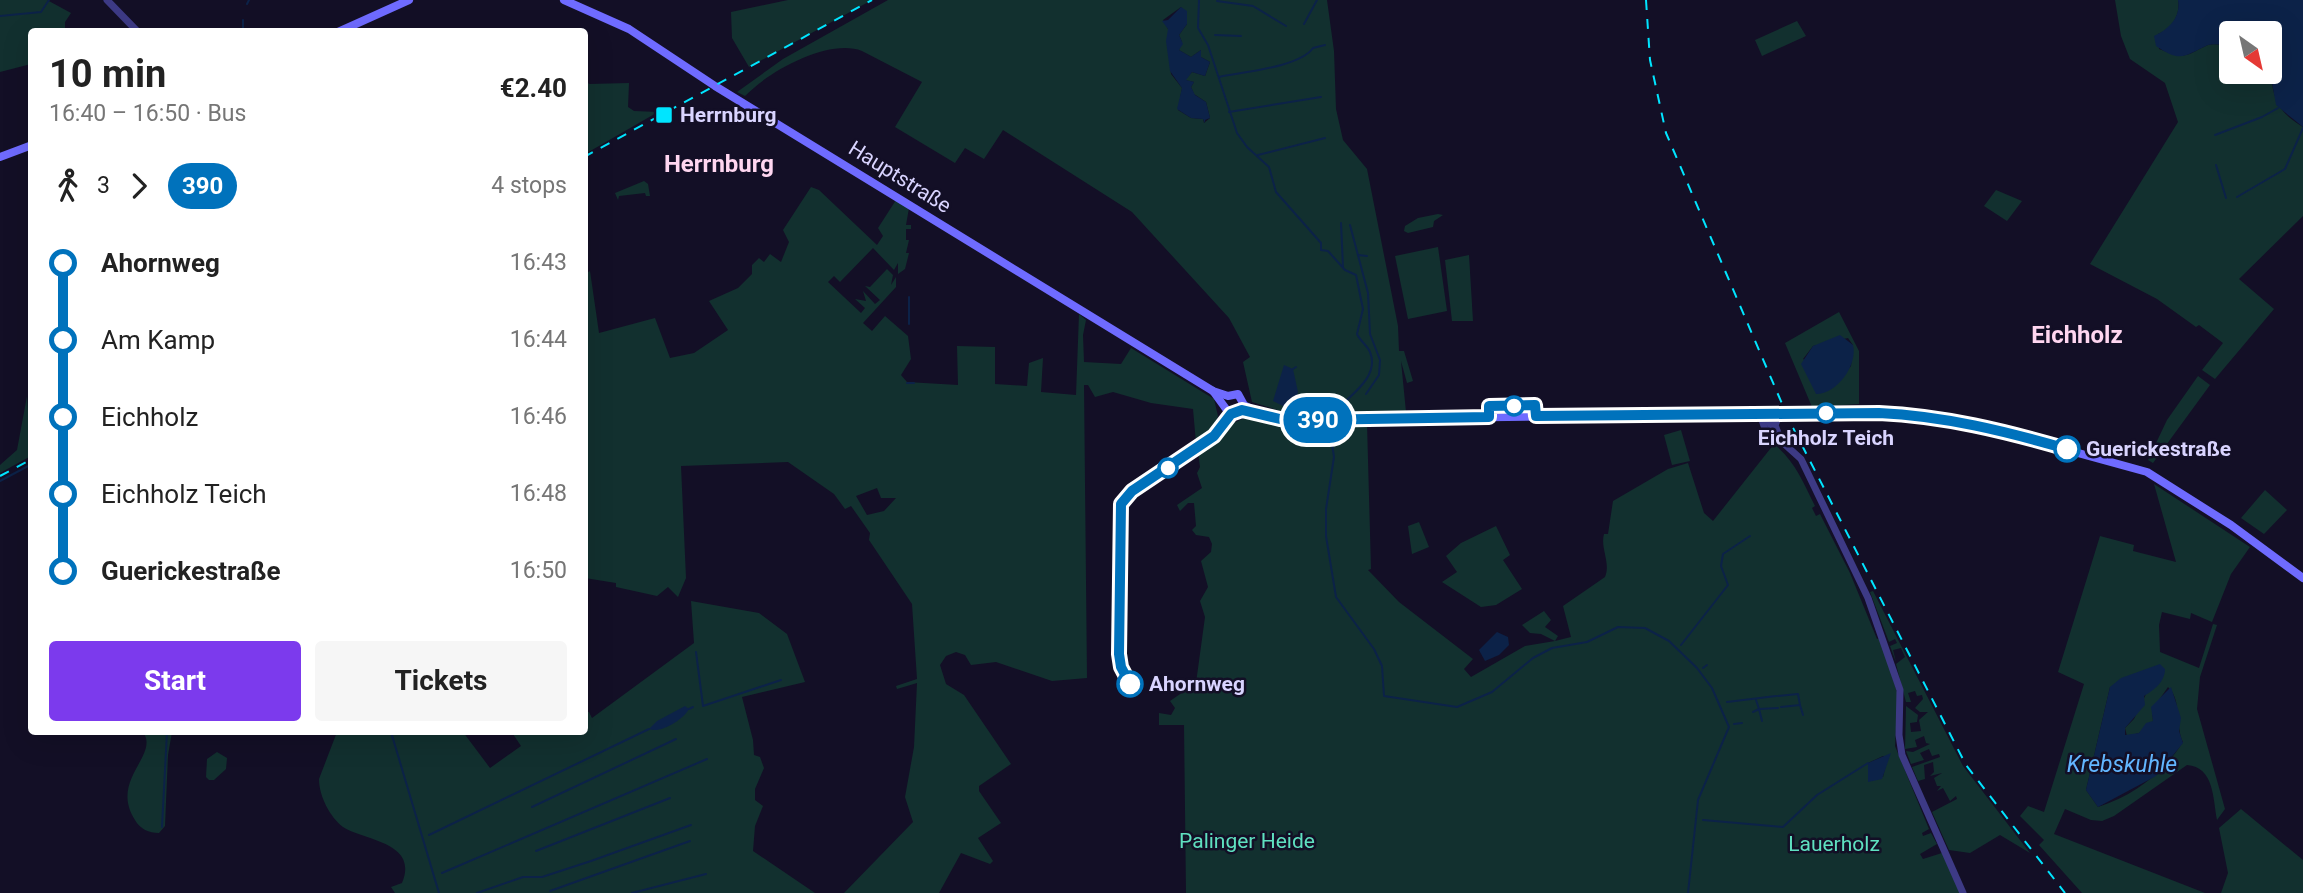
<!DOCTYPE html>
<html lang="en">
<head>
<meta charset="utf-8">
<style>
  body { margin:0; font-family:Roboto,sans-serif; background:#f6f6f6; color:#222; height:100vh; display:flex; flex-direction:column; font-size:26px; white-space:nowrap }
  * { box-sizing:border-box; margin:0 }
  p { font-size:23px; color:#767676 }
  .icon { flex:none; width:38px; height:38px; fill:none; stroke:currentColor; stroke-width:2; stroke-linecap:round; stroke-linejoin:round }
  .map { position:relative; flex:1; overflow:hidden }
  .details { position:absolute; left:28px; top:28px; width:560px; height:707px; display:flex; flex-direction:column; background:#fff; border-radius:7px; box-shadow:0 7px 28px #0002 }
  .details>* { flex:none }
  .badge { padding:0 14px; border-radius:23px; font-size:24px; line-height:46px }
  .needle { width:46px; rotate:146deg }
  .controls { position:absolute; left:2219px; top:21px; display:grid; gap:14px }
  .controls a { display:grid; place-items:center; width:63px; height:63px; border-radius:7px; background:#fff; box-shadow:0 7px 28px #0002; font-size:35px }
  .map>.badge { position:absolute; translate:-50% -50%; box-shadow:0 0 0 4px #fff }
  .legs { display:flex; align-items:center; gap:10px; height:77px; padding:0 21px; font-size:23px }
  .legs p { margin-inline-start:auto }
  .headline { display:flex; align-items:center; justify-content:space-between; height:119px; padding:0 21px }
  h1 { font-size:38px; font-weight:700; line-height:52px }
  .button { display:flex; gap:14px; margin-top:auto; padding:14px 21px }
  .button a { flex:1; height:80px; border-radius:7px; background:#7c3aed; color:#fff; font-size:28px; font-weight:700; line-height:80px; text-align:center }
  .button a+a { background:#f6f6f6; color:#222 }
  ul { padding:0 21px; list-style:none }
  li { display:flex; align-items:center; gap:24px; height:77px; font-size:26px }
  li i { display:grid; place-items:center; width:10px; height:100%; margin:0 9px; background:currentColor }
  li i::after { content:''; width:18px; height:18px; margin:-9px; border:5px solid; border-radius:50%; background:#fff }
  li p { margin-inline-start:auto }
  li:first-child i { background:linear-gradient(#0000 50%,currentColor 0) }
  li:last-child i { background:linear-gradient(currentColor 50%,#0000 0) }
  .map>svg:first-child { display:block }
  .green { fill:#12302f; fill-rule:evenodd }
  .water { fill:#0c2248 }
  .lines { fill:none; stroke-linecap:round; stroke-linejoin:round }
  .stream { stroke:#0c2248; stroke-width:2 }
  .tertiary { stroke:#3d3a85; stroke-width:7 }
  .secondary { stroke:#6f6bff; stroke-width:8 }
  .rail { stroke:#00e5ff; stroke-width:2; stroke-dasharray:10 9; stroke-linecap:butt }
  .line-1-casing { stroke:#fff; stroke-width:16 }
  .line-1 { stroke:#0072bc; stroke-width:10 }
  .poi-dot { fill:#00e5ff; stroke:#130f26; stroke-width:2.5 }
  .stop-1-dot { fill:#fff; stroke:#0072bc; stroke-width:3.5 }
  .labels { text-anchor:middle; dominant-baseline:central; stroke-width:5; stroke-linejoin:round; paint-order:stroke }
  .poi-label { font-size:21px; font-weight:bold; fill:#d9d4ff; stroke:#130f26; text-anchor:start }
  .street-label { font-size:21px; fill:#d9d4ff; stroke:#130f26 }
  .stop-label { font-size:21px; font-weight:bold; fill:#d9d4ff; stroke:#130f26; text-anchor:start }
  .park-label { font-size:21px; fill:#5fe0c0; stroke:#130f26 }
  .water-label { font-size:23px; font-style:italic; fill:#62b6ff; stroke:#130f26 }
  .quarter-label { font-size:24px; font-weight:bold; fill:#ffd6f0; stroke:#130f26 }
</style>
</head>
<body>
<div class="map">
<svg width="2303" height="893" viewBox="0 0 2303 893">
  <rect width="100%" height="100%" fill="#130f26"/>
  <g class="green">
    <path d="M0,0H47L71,13L65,22V31L32,32L31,64L0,72Z"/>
    <path d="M788,0H872L749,67L732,38L731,12Z"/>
    <path d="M888,0H1327L1334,51L1336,109L1343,140L1367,169L1398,326L1399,351H1404L1413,381L1407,383L1401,361L1406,412L1290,414L1252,402L1243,362L1250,357L1229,318L1132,212L1003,130L984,159L965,148L955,163L895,127L922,82L862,51C829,38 769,71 745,96L737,92L783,59ZM1181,7L1186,12L1187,24L1179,35L1182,42L1179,50L1191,57L1201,50V57L1210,62L1205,76L1192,72L1185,80L1194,82L1191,87L1194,94L1206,102L1210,118L1204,123L1203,119L1191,118L1178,110L1182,88L1171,74L1168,29L1163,20Z"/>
    <path d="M2115,0H2178C2181,14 2172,29 2158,34L2159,49C2187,60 2184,56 2208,45C2214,43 2225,46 2231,46V72L2270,71C2274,100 2277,111 2303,127V216L2239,279L2274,309L2215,379L2202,370L2223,343L2199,325L2196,327L2157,299L2090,264L2178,122L2165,83L2130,59L2121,36Z"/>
    <path d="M1797,21L1806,36L1762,56L1755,40Z"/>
    <path d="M585,78L589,84L629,83L628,107L634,111L658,112L585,154Z"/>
    <path d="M644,181L648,184L650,196H646L645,193L619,196L618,200L615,193Z"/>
    <path d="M811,187L819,190L877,245L883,236L878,228L896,200L909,208L906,225H911V229H906V240H909L906,253H909L905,269L898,274V263L894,270L873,248L840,282L834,276L828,282L861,313L865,308L855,299L866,301L863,291L875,304L880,300L865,286L870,287L887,269L893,275L891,285L896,277V287L863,323L872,331L885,316L908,336L911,359L901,375L907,382L958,385L957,346L995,347V384L1027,386L1029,363L1043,358L1041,392L1076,395L1079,314L1086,320L1083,335L1084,362L1121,364L1131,348L1214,399L1218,416L1215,427L1196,443L1193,409L1151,403L1113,392L1095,397L1088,385H1084L1087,678L1052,681L996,662L971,665L965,655L956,652L946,656L940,665L946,684L964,695L1011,764L979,786V791L1001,823L978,838L993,861L990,864L961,853L939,893H844L913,822L905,797L914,747L917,683L897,689L896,686L917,679L912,604L869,540L870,533L851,506L845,509L834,494L788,462L681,466L686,578L678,597L668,587L657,596L616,587V583L585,578V274L590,271L599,333L655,318L670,358L694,353L728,330L709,301L738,288L752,274V265L759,258L764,262L770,254L781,262L789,242L783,230ZM877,488L881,498H896L884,511L867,515L856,496Z"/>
    <path d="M1996,190L2022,201L2007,221L1984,206Z"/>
    <path d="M1438,214L1443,215L1434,221L1433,227L1408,233L1404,231L1405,226L1418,218Z"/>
    <path d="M1438,247L1447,311L1408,319L1395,256Z"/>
    <path d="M1469,255L1473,321H1452L1445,260Z"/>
    <path d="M1839,312L1859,351V404L1812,407L1785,343ZM1848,338L1853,345L1851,366L1842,377L1803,359L1813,346Z"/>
    <path d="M2198,376L2210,385L2153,463L2148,460L2167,420Z"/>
    <path d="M27,396L31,456L0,473V465L17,450Z"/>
    <path d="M1251,415L1289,423H1367L1371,569L1368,570L1399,602L1473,659L1464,669L1471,677L1525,646L1555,641L1541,634L1530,633L1522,625L1544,611L1551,620L1545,627L1558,636L1555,641L1571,637L1563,606L1605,577C1611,563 1600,548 1604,534H1608L1613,501L1668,469L1688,463L1704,513L1713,521L1774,444C1795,461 1803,482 1815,506L1812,508L1816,516L1820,514L1850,573L1877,639L1880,638L1898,695L1895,746L1929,829L1922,833L1923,836L1931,833L1937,844L1920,854L1923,859L1942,853L1960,893H1186L1184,725H1159V713L1171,715L1175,708L1170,701L1196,683L1205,617L1200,601L1208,587L1201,561L1211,552L1212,544L1209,537L1196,535L1192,530L1196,526L1194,503H1188L1180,511L1177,505L1202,488L1197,473L1200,467L1198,452L1217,438L1227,426ZM1883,756L1888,757L1883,777L1868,776V763Z"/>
    <path d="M1681,430L1690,461L1672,465L1664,435Z"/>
    <path d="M2154,484L2250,547L2231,574L2212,622L2191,613L2190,619L2162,612L2159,625L2160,652L2199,668L2213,624L2217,625L2200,677L2197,709L2225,809L2217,820C2213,798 2214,767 2187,765L2114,816L2102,821L2091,820L2065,809L2054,834L2205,893H2082L2039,845L2044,840L2020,816L2028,806L2044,812L2084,684L2058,672L2100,536L2134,545L2133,551L2176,562ZM2110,687L2146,694L2134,719L2125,728L2127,736L2139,733L2153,721L2152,710L2168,687C2182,699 2175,726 2183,742C2163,773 2135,795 2098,807L2086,790Z"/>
    <path d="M2265,490L2287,510L2264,534L2241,518Z"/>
    <path d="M1419,522L1429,547L1412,554L1408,526Z"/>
    <path d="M1496,526L1510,555L1503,560L1522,589L1496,605L1481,607L1442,582L1457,572L1446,556L1461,543Z"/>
    <path d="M1873,591L1963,766L2030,853L2000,835L1970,853L1949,850L1932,812L1957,799L1956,796L1950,801L1943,788L1937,791L1941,786H1937L1934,778L1942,773L1930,776L1934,772L1933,762L1924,765L1925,779L1918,781L1912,767L1940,757L1939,754L1932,756L1929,749L1920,753L1924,760L1911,764L1906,751L1913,752L1930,744L1926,743L1924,736L1915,740L1917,747L1905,749L1906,706L1918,715L1917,722L1910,723L1911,732L1921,731L1919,720L1928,712H1920L1915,708L1923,699L1922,695L1917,696L1915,691L1908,693L1911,702H1906L1896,664L1905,657L1901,648L1893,650L1896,662L1890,646L1897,643L1895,639L1889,642L1870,592Z"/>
    <path d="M691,601L759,613L787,634L805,682L742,697L753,740L754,755L760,757L764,768L755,789V800L763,806L755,826L753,851L815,893H395L391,887L402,883C419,842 365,841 343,827C330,817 319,796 319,779L337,732H463L490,768L521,746L513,734L517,732H584L585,712H589L592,718L694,643Z"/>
    <path d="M143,732H172L168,755L165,826L159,833C149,833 140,829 135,820C109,780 160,755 143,732Z"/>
    <path d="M217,752L227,758L226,769L214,780H209L206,777L207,759Z"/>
    <path d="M2241,809L2303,860V893H2221L2228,873L2219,828Z"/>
  </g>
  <g class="water">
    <path d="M2178,0H2303V127L2276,105L2270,71V33H2231V46C2225,45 2214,43 2208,45C2185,55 2182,64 2156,46L2154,36C2169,29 2181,17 2178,0Z"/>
    <path d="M1181,7L1187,11V24L1179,35L1183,44L1179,50L1191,57L1201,50V57L1210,62L1205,76L1192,72L1186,80L1194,82L1191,87L1195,95L1206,102L1210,118L1205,120V123L1203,119L1191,118L1177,109L1182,88L1170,71L1166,41L1168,29L1162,21L1168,20Z"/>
    <path d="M1840,335L1853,345C1858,365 1837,394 1816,394L1801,364L1813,346Z"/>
    <path d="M1284,365L1293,369L1298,392L1295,404L1285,407L1273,401Z"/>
    <path d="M1497,632L1508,637L1509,645L1499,655L1485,661L1479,650Z"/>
    <path d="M2160,664L2165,669C2165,682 2154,690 2144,696L2145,705L2125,728V735L2139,733L2146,723L2153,721L2151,707L2171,687L2181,718L2179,731L2183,743L2156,776L2098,807L2086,790L2110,687L2121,678Z"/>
    <path d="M685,706L689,709C683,720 660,734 649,729L657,721Z"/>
    <path d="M1891,753L1882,779L1868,782V763Z"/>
  </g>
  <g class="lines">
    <g class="stream">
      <path d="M1199,0L1198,28L1208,45L1237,133L1247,147L1269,167L1276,192L1321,243V250L1328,251L1345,270L1356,275L1363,309L1357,334C1360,341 1367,345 1370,352C1381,379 1345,398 1332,415"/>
      <path d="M1217,1L1253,6L1286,26"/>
      <path d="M247,4L249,0"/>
      <path d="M0,16L41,12L49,0"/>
      <path d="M1304,24L1317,0"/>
      <path d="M243,32V20"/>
      <path d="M1215,35L1241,36"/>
      <path d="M1219,77C1243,72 1300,67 1313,48L1325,45"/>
      <path d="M1229,112L1321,97"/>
      <path d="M2215,135L2262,117L2278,108"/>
      <path d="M1258,155L1325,138"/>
      <path d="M2216,165L2226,198"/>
      <path d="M2237,197L2285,169L2303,128"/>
      <path d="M1341,223L1343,267"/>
      <path d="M1350,225L1368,293L1370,334L1380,360L1379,375L1366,394"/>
      <path d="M1358,255L1367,256"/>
      <path d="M909,297V324"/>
      <path d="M1293,369L1296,367"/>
      <path d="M907,383H914"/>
      <path d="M1329,424L1334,457L1326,509V536L1336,597L1374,649L1382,666L1384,696L1457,707L1492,692L1533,658L1552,648L1587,642L1618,627L1645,628L1669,641L1697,668L1712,688L1729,727L1698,800L1688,893"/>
      <path d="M0,481L32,464"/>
      <path d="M1681,645L1728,585L1721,566L1723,554L1750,536"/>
      <path d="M696,652L703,706L781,680"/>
      <path d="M1703,668L1707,665"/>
      <path d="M1778,696L1798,694L1800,705"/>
      <path d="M1756,700L1759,709L1778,708"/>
      <path d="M1727,702L1776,696"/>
      <path d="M1781,707L1800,705L1803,715"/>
      <path d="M689,709L693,707"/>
      <path d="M1753,712L1759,709L1762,721"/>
      <path d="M1734,724L1742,723"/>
      <path d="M391,732L439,893"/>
      <path d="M532,807L676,739"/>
      <path d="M1703,820L1783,827L1817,795L1868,763"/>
      <path d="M162,827L167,732"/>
      <path d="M429,835L649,729"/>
      <path d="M536,851L670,798"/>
      <path d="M442,873L707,759"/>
      <path d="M550,891L690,841"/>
      <path d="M477,893L523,877H542L591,861L691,825"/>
      <path d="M632,893L706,874"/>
    </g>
    <g class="tertiary">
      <path d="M107,0L138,32"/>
      <path d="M1760,414L1765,429L1781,441"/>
      <path d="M1765,414L1775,433"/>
      <path d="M1780,414L1775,425L1781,441L1801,459L1868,598L1900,690L1899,735L1902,755L1963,893"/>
    </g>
    <g class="secondary">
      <path d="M564,0L629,29L715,86L1213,391L1228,396L1238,394L1244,405L1254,410"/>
      <path d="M338,32L409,0"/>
      <path d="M0,157L32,145"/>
      <path d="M1213,391L1229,413L1242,410L1289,420L1862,412L1926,416L1984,427L2147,472L2231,525L2303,578"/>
    </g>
    <g class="rail">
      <path d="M1646,0L1650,60L1666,133L1789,420L1966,765L2065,893"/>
      <path d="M584,157L872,0"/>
      <path d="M0,476L32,459"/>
    </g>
  </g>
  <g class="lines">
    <defs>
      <path id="line-1" d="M1130,684L1121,667L1119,654L1121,504L1132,491L1214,436L1231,414L1242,410L1280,419L1308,420L1489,417V406L1535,405L1536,416L1879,413C1944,416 2005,431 2067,449"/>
    </defs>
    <use href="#line-1" class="line-1-casing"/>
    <use href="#line-1" class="line-1"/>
  </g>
  <rect class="poi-dot" x="655" y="106" width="18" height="18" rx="3.5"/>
  <g class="stop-1-dot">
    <circle cx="1514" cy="406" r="9"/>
    <circle cx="1826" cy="413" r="9"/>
    <circle cx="2067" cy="449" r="12"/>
    <circle cx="1168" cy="468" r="9"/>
    <circle cx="1130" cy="684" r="12"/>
  </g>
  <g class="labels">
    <g class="poi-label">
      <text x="680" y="115">Herrnburg</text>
    </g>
    <g class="street-label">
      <text transform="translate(900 177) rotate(32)">Hauptstraße</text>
    </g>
    <g class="stop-label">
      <text x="1826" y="438" text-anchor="middle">Eichholz Teich</text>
      <text x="2086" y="449">Guerickestraße</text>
      <text x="1149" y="684">Ahornweg</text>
    </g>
    <g class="park-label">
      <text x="1247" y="841">Palinger Heide</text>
      <text x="1834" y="844">Lauerholz</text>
    </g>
    <g class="water-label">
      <text x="2122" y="764">Krebskuhle</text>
    </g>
    <g class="quarter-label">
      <text x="719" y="164">Herrnburg</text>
      <text x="2077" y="335">Eichholz</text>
    </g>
  </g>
</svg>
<div class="controls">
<a><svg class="needle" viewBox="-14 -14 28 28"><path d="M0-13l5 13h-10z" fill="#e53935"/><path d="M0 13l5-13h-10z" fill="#767676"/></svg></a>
</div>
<b class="badge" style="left:1318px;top:420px;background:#0072bc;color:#fff">390</b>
<section class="details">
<div class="headline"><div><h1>10 min</h1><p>16:40 – 16:50 · Bus</p></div><b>€2.40</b></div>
<div class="legs"><svg class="icon" aria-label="walk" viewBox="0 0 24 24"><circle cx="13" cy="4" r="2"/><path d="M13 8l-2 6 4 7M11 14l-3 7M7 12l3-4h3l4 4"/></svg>3<svg class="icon" aria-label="forward" viewBox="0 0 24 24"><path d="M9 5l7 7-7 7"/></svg><b class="badge" style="background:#0072bc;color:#fff">390</b><p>4 stops</p></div>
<ul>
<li><i style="color:#0072bc"></i><b>Ahornweg</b><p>16:43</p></li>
<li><i style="color:#0072bc"></i><span>Am Kamp</span><p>16:44</p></li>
<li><i style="color:#0072bc"></i><span>Eichholz</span><p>16:46</p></li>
<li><i style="color:#0072bc"></i><span>Eichholz Teich</span><p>16:48</p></li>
<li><i style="color:#0072bc"></i><b>Guerickestraße</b><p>16:50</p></li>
</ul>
<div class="button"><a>Start</a><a>Tickets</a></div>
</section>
</div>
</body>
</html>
